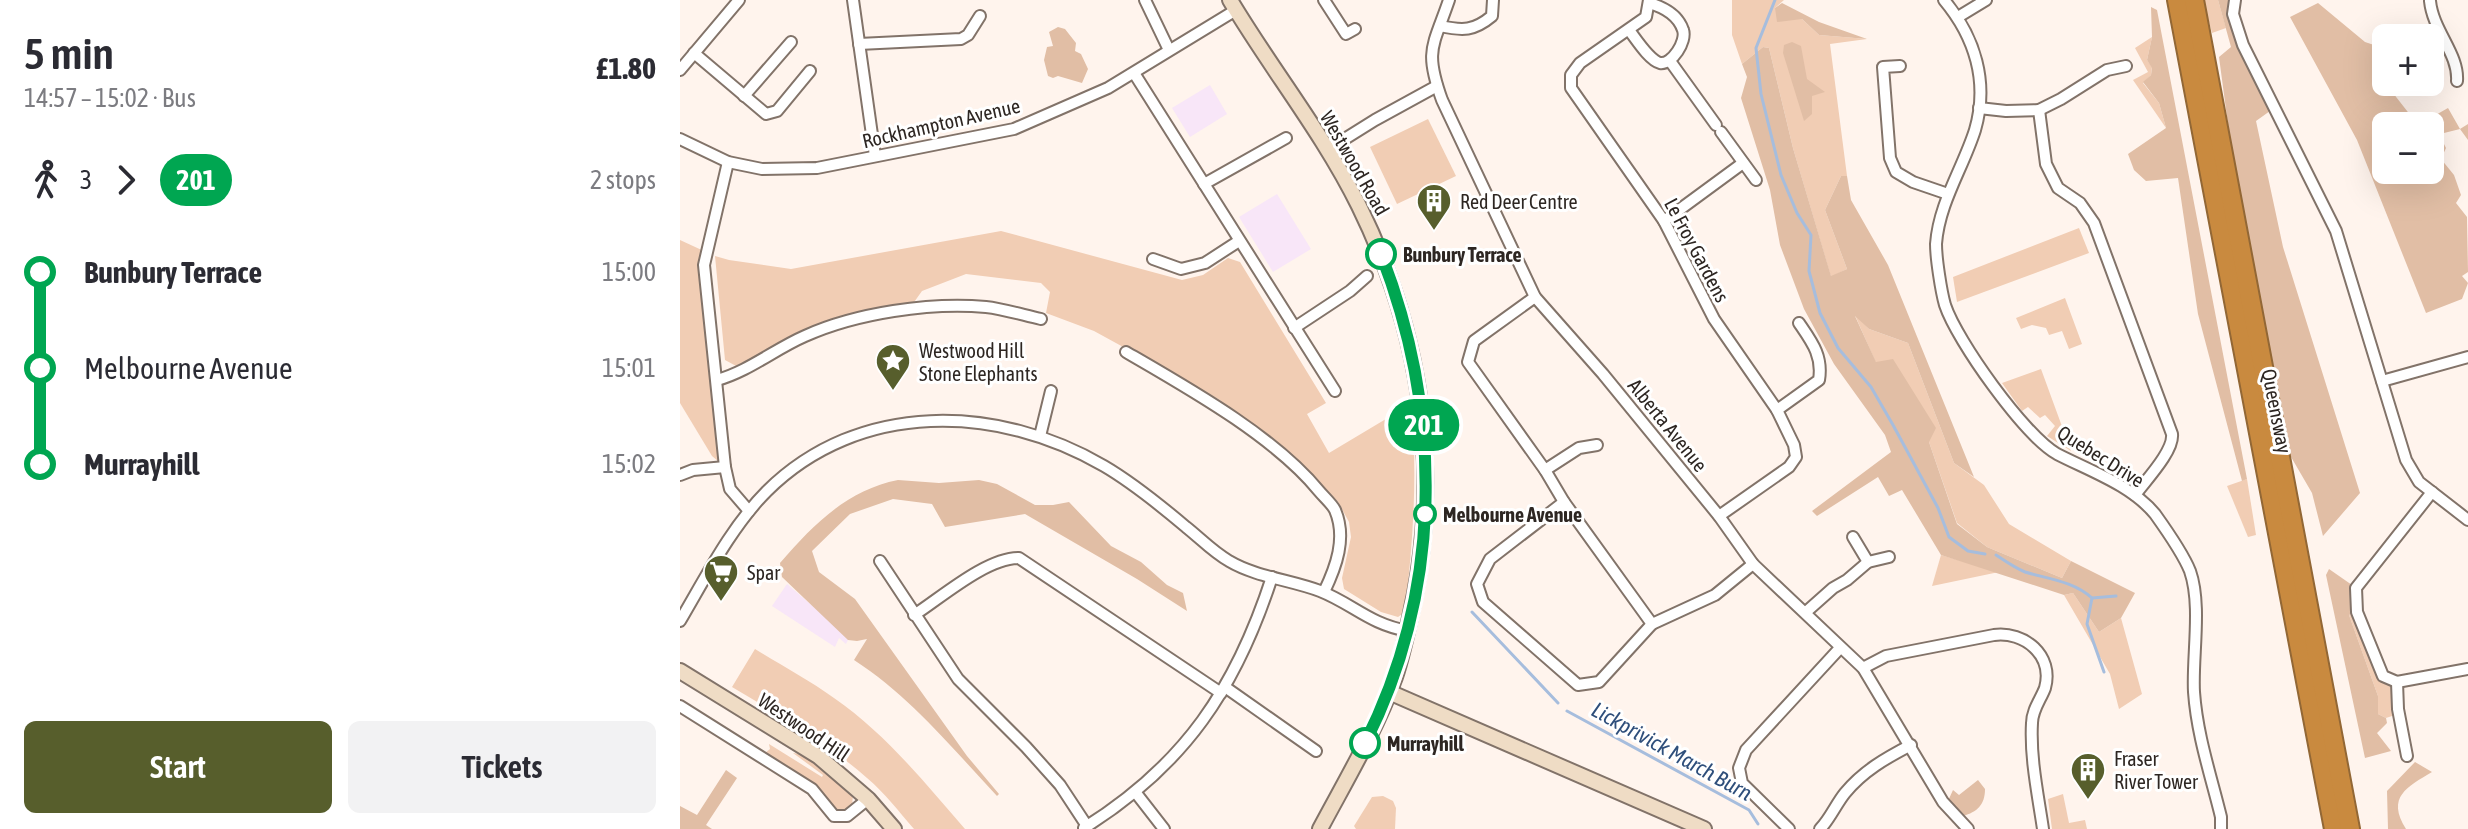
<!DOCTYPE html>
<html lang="en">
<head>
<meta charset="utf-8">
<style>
  body { margin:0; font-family:"Asap Condensed",sans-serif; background:#f2f2f3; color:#2b2b33; height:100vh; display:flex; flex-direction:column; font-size:30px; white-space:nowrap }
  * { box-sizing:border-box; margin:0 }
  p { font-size:26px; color:#7c7c81 }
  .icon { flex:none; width:44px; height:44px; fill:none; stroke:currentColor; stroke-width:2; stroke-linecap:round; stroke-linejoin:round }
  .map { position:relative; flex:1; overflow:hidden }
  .panel { display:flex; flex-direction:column; background:#fff; width:680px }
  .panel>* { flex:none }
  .badge { padding:0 16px; border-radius:26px; font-size:28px; line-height:52px }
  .controls { position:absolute; left:1692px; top:24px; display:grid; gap:16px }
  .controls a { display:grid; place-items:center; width:72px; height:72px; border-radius:12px; background:#fff; box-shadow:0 8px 32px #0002; font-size:40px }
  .map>.badge { position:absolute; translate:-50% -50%; box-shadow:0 0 0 4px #fff }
  .legs { display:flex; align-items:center; gap:12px; height:88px; padding:0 24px; font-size:26px }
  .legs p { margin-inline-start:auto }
  .overview { display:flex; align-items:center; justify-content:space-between; height:136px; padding:0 24px }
  h1 { font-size:44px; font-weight:600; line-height:60px }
  .primary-button { display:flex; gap:16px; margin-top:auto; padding:16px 24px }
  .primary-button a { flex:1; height:92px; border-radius:12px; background:#575e2c; color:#fff; font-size:32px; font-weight:600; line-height:92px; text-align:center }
  .primary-button a+a { background:#f2f2f3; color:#2b2b33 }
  ul { padding:0 24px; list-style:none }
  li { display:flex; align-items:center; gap:28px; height:96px; font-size:30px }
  li i { display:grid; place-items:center; width:12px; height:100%; margin:0 10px; background:currentColor }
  li i::after { content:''; width:20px; height:20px; margin:-10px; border:6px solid; border-radius:50%; background:#fff }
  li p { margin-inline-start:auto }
  li:first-child i { background:linear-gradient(#0000 50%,currentColor 0) }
  li:last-child i { background:linear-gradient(currentColor 50%,#0000 0) }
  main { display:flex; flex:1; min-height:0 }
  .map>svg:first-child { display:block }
  .industrial { fill:#f8e6f8 }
  .green { fill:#f1cdb4 }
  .forest { fill:#e1bea5; fill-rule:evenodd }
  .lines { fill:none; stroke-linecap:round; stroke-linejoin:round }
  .stream { stroke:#a6bddd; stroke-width:3 }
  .street-casing { stroke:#827369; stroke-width:14 }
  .secondary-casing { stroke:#827369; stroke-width:18 }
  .highway-casing { stroke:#926735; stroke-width:22 }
  .street { stroke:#fff; stroke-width:10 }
  .secondary { stroke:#efdcc5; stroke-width:14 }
  .highway { stroke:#c98a3f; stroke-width:18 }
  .line-1-casing { stroke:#fff; stroke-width:18 }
  .line-1 { stroke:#00a651; stroke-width:12 }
  .stop-1-dot { fill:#fff; stroke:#00a651; stroke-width:4 }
  .labels { text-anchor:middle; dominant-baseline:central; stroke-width:6; stroke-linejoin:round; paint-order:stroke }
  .street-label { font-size:20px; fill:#2d2622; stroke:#fff }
  .poi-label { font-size:20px; fill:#2d2622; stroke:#fff; text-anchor:start }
  .stop-label { font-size:20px; font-weight:bold; fill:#2d2622; stroke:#fff; text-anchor:start }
  .water-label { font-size:22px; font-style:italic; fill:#2f4f7b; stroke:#fff }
</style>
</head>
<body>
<main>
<section class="panel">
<div class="overview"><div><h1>5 min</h1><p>14:57 – 15:02 · Bus</p></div><b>£1.80</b></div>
<div class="legs"><svg class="icon" aria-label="walk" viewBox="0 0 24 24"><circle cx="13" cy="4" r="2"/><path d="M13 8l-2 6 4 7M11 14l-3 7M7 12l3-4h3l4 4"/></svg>3<svg class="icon" aria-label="forward" viewBox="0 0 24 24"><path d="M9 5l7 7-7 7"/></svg><b class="badge" style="background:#00a651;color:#fff">201</b><p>2 stops</p></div>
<ul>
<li><i style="color:#00a651"></i><b>Bunbury Terrace</b><p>15:00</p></li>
<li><i style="color:#00a651"></i><span>Melbourne Avenue</span><p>15:01</p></li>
<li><i style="color:#00a651"></i><b>Murrayhill</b><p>15:02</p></li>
</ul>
<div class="primary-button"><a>Start</a><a>Tickets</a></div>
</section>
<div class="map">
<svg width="1788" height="829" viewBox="0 0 1788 829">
  <rect width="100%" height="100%" fill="#fff4ed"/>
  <g class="industrial">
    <path d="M530,85L547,114L510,137L492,108Z"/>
    <path d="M597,194L631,249L593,272L559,217Z"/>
    <path d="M107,584L156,626L168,640L166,644L159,638L155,647L92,606Z"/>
  </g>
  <g class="green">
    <path d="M1052,0H1104L1095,8L1122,19L1139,35L1187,39L1150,44L1167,176H1161L1145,210L1167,269L1151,277L1113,148L1089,48L1083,47L1062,64L1052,35Z"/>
    <path d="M1523,0H1538L1546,28L1532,33Z"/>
    <path d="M1472,37L1467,60L1472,67L1471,75L1463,83L1479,103L1486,128L1453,80L1468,72L1455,48Z"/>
    <path d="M748,119L776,176L717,204L690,147Z"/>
    <path d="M1399,228L1409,253L1277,302L1273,277Z"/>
    <path d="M321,231L502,280L523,275L548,258L560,262L646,403L627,414L649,453L731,404C738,476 733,540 725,612L718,617L701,612L664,589L662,578L671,537L669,522L658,502L641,484L587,444L540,400L414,331L366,313L370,292L361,283L286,274L242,291L232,305C168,308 112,335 58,367L45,360L35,256L49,260L111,269Z"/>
    <path d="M0,240L26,252L45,467L32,456L0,403Z"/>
    <path d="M1385,298L1402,344L1389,349L1382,331L1369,335L1366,328L1352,325L1341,329L1336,318Z"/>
    <path d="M1174,313L1189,329L1228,343L1274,463L1304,485L1329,524L1391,561L1382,578L1307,547L1277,523L1249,442L1196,363Z"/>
    <path d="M1361,369L1391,451L1367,436L1375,426L1365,415L1360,418L1348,407L1342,411L1322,383Z"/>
    <path d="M1567,479L1576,535L1568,537L1547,486Z"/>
    <path d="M1261,555L1319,572L1252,586Z"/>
    <path d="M1393,593L1419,632L1441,618L1462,694L1439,709L1430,674L1384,595Z"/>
    <path d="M1673,613L1696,669L1713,688L1715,715L1706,718L1698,714V696L1669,615Z"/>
    <path d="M75,649C101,665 129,680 154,698C205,733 245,783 285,829H234C219,812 205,793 187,778C146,742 99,715 52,687Z"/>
    <path d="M89,744L142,777L143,775L113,753C136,756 156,780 173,795L172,806L163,811L153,808L131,783L85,753L90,749Z"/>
    <path d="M1383,794L1389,823L1405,820L1407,829H1372L1368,799Z"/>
    <path d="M703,796L713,801L716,808L715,829H676L674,826L692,797Z"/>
  </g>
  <g class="forest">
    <path d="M1538,0H1551C1544,27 1578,85 1590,111L1576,121L1603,247L1680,493L1643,536L1632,493L1607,450L1551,147L1539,57L1551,47Z"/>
    <path d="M1102,3L1139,22L1187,39L1139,35L1122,19L1097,22L1095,8Z"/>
    <path d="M1638,3L1685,42L1706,49V82H1726L1727,85L1713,93L1738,125L1768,108L1780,129L1788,124V140L1780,129L1752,136L1761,138L1766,148L1761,159L1774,175L1781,195L1776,203L1787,217L1788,272L1782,276L1788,283L1782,299L1746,313L1677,140L1610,17ZM1706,126H1750V170H1706Z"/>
    <path d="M1471,7L1477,10L1567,479L1562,481L1518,314L1498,178L1466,181L1454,170L1448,154L1486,128L1479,103L1463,82L1471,75L1472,68L1467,60L1472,37Z"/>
    <path d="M378,27L385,29L396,43L395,51L401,54L408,69L402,83L378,76L373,78L368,76L364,60L367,47L373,46L369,32Z"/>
    <path d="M1112,42L1121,46L1127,79L1145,92L1132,96V114L1124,121L1103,53L1104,45Z"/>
    <path d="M1083,47L1089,48L1113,148L1151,276L1167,269L1145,210L1161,176H1167L1171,200L1208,265L1294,477L1274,463L1228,343L1189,329L1175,316L1196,362L1213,359L1256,428L1249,442L1277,524L1307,547L1382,578L1391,561L1455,593L1441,618L1419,632L1393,593L1384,595L1261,555L1222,490L1209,496L1198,477L1137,516L1132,511L1211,452L1205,435L1154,364L1124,309L1100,245L1090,190L1061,98L1067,77L1062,64Z"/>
    <path d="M218,480L259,483L299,480L317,484L355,505H373L389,502L431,546L461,562L487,585L503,593L507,611L457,579L345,514L265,527L252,504L213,499L170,514L132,551L139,572L175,599L287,756L319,794L317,796C272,748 230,696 174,660L187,639L177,641L168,640L102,577L100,563C133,525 167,490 218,480Z"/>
    <path d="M1649,569L1672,585L1673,613L1669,615L1698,696V714L1706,718L1707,723L1697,733L1711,751L1685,758L1646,575Z"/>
    <path d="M1735,762L1752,772C1727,787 1706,797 1726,829H1708L1707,791Z"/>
    <path d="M46,770L57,778L26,825L32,829H0V806L17,815Z"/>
    <path d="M1298,780L1305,789C1305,805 1297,812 1283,816L1276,811L1268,801L1273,790L1279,795Z"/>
  </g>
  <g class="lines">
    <g class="stream">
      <path d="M1095,0L1076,48L1081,94L1101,175L1117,213L1131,235L1129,271L1140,313L1158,348L1191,387L1213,425L1258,508L1269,537L1288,551L1305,554"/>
      <path d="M1316,555C1325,561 1335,568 1345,572C1368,579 1393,581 1412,598L1407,624L1424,672"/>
      <path d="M1412,598L1436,596"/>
      <path d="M792,612L878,703"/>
      <path d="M887,711L1069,810L1078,824"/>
    </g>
    <defs>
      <g id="street">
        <path d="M173,0L195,156"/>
        <path d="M465,0L489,50"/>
        <path d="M644,0L666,34L675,29"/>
        <path d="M769,0C753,47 744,50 762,100L855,297L923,374L1039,516L1073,564L1183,668L1263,802L1288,829"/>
        <path d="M969,0L966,17L900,63L891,75V88L984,221L1034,319L1097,410L1114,445L1116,457L1109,467L1039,516"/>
        <path d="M1264,0C1295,37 1309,82 1295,130C1283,168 1259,203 1256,244C1256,258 1261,291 1265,305C1277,341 1344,435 1377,454C1410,471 1451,485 1475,514C1485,528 1504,556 1510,571C1522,605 1512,657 1514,692C1517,735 1531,776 1541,817V829"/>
        <path d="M1555,0L1553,14L1563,45L1656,231L1726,460L1739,482L1788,520"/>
        <path d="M1750,1C1753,31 1779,54 1777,81"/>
        <path d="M1278,17L1306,0"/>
        <path d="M760,26C783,31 794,31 812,16L813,0"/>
        <path d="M949,30C956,39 969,60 980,63C992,65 1007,41 1003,30C998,15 983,7 969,3"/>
        <path d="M179,44L281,39L288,35L300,16"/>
        <path d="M14,53L86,114L97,111L130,71"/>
        <path d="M990,61L1036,125"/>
        <path d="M1220,66L1203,67L1210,158L1216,172L1233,182L1268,194"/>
        <path d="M0,70L59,0"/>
        <path d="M454,73L655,391"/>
        <path d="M64,96L111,42"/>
        <path d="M1299,108L1326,111L1359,110L1381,99L1427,70L1446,66"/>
        <path d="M1359,110L1366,164L1378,188L1400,203L1414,223L1492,434C1494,451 1466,480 1455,495"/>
        <path d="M1041,132L1076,180"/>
        <path d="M0,139L48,162L82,169L137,168L334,129L428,88L556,10"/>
        <path d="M647,150L695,120L757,86"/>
        <path d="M48,162L24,265L45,467L50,489L69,511"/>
        <path d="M524,184L606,138"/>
        <path d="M984,221L1063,163"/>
        <path d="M473,259L501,269L525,263L559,241"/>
        <path d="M855,297L794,341L788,362L865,470L884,502L972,624"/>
        <path d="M614,328L670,291L687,276"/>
        <path d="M446,352C508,388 594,436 639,491C644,497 652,504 655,510C667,538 656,567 644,592"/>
        <path d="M37,380C69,371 95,349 125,336C176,313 250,302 306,307C324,309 343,315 361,319"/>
        <path d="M1702,381L1788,357"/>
        <path d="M1097,410L1139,380C1143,356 1132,342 1119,323"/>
        <path d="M360,436L371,391"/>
        <path d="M865,470L899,448L917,445"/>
        <path d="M0,475L13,470L45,467"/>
        <path d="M1752,492L1676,588L1677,612L1703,676L1717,682L1788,669"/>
        <path d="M884,502L810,559L797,584L803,602L898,685L919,682L972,624L1035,595L1073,564"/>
        <path d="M1173,537L1188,562"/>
        <path d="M200,561L278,679L346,747L380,785L407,826"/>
        <path d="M1126,612L1153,588L1167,580L1188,562L1209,557"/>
        <path d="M234,615C262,597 306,558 339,558L541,693"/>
        <path d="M0,621C26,577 51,527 87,491C179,400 318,404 424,466C453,483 480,505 506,527C520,538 533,552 549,561C576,577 611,580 640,591C673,604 689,624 728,631"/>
        <path d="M1183,668L1206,656L1314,635C1344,631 1374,655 1365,688C1361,699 1352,710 1352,723C1350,758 1358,795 1363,829"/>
        <path d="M1717,682L1718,709L1727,756"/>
        <path d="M545,687L636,751"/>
        <path d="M0,706L132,789L154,816H167L188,799"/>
        <path d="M456,793L484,829"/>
        <path d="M404,828C505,765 556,688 592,577"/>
        <path d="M1109,829L1062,783L1059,768L1066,750L1160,648"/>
        <path d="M1140,829C1150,819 1156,804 1165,793C1183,771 1206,758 1231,745"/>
      </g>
      <g id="secondary">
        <path d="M550,0C591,69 643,133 679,206C739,328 760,460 735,594C729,622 724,650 715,677C696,730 666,780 640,829"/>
        <path d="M0,671L138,756L188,799L214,829"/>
        <path d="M709,692L1024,829"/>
      </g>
      <g id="highway">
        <path d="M1497,0L1654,829"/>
        <path d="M1514,0L1670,829"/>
      </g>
    </defs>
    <use href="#street" class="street-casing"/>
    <use href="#secondary" class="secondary-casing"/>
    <use href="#highway" class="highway-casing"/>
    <use href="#street" class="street"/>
    <use href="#secondary" class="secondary"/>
    <use href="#highway" class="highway"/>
  </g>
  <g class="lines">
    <defs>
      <path id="line-1" d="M685,743C763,588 763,414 701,254"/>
    </defs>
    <use href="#line-1" class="line-1-casing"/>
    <use href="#line-1" class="line-1"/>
  </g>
  <defs>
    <symbol id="building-pin" viewBox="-11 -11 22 30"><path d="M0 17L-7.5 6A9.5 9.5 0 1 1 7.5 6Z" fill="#575e2c" stroke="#fff"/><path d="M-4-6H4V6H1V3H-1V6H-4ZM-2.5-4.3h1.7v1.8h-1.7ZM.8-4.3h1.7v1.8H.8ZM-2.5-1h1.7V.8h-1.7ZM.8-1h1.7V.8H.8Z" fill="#fff"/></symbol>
    <symbol id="sight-pin" viewBox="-11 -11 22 30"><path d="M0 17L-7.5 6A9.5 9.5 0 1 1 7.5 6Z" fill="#575e2c" stroke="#fff"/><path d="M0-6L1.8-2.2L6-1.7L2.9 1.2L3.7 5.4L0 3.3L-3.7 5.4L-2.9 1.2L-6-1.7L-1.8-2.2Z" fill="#fff"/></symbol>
    <symbol id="supermarket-pin" viewBox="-11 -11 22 30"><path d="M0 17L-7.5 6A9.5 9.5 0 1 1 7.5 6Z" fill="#575e2c" stroke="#fff"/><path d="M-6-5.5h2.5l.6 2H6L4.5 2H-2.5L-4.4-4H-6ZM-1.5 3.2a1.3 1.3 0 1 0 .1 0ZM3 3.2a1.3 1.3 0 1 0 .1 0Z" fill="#fff"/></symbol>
  </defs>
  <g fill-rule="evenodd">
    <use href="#building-pin" x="734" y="181" width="40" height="54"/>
    <use href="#sight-pin" x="193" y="341" width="40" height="54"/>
    <use href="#supermarket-pin" x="21" y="552" width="40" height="54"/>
    <use href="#building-pin" x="1388" y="750" width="40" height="54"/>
  </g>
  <g class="stop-1-dot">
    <circle cx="701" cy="254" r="14"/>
    <circle cx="745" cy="514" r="10"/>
    <circle cx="685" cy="743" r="14"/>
  </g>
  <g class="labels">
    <g class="street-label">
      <text transform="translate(261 123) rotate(-13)">Rockhampton Avenue</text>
      <text transform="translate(675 163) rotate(60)">Westwood Road</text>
      <text transform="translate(1017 250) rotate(62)">Le Froy Gardens</text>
      <text transform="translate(1597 411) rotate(79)">Queensway</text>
      <text transform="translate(988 425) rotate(51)">Alberta Avenue</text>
      <text transform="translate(1421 456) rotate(32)">Quebec Drive</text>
      <text transform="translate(124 727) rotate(34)">Westwood Hill</text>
    </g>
    <g class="poi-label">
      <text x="780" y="201">Red Deer Centre</text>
      <text x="239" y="350">Westwood Hill<tspan x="239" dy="23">Stone Elephants</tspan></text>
      <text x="67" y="572">Spar</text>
      <text x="1434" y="758">Fraser<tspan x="1434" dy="23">River Tower</tspan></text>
    </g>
    <g class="stop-label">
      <text x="723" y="254">Bunbury Terrace</text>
      <text x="763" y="514">Melbourne Avenue</text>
      <text x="707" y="743">Murrayhill</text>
    </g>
    <g class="water-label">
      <text transform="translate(992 751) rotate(29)">Lickprivick March Burn</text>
    </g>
  </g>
</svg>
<div class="controls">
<a>+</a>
<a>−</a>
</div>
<b class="badge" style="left:744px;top:425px;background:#00a651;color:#fff">201</b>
</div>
</main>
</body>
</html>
